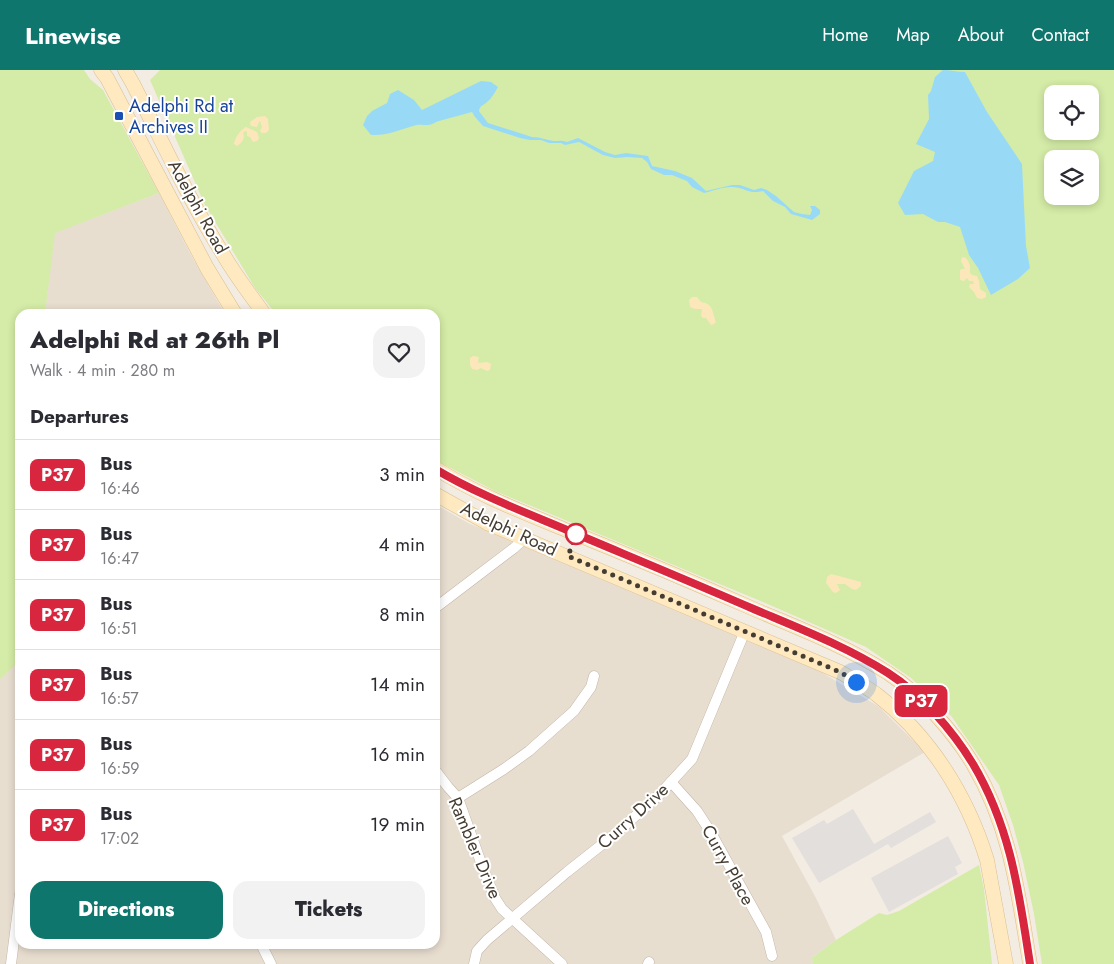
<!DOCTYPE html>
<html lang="en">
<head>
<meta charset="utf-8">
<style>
  body { margin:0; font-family:Jost,sans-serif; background:#f2f2f3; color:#2b2b33; height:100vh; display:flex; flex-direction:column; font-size:19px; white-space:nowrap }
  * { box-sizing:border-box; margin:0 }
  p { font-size:16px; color:#7c7c81 }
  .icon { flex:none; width:28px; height:28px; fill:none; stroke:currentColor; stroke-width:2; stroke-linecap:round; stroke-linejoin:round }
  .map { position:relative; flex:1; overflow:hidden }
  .details { position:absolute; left:15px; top:239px; width:425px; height:640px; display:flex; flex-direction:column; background:#fff; border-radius:15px; box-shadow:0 2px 8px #0003 }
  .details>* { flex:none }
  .badge { padding:0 10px; border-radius:8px; font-size:18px; line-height:32px }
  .tools { position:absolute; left:1044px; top:15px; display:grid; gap:10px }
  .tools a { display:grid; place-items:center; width:55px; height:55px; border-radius:10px; background:#fff; box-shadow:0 2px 8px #0003; font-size:25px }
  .you { position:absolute; width:25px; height:25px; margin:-12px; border:4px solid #fff; border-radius:50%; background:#1a73e8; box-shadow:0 0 0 8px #1a73e833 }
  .map>.badge { position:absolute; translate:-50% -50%; box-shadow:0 0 0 2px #fff }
  h2 { padding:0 15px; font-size:19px; line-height:45px }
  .round { display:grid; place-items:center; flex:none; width:52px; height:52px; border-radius:15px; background:#f2f2f3 }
  .headline { display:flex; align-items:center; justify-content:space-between; height:85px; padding:0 15px }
  h1 { font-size:24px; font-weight:800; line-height:38px }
  .action { display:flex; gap:10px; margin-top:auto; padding:10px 15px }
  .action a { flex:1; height:58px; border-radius:15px; background:#0f766e; color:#fff; font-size:20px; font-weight:800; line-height:58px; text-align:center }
  .action a+a { background:#f2f2f3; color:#2b2b33 }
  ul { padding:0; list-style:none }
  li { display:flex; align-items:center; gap:15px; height:70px; padding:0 15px; border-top:1px solid #e1e1e2 }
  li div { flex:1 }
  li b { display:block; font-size:19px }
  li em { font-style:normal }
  li .badge { min-width:55px; font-weight:700; text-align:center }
  header { display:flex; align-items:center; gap:30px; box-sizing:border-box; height:70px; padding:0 25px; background:#0f766e; color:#fff }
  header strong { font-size:24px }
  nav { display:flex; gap:28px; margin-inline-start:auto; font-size:18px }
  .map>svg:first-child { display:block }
  .residential { fill:#e8ded0 }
  .green { fill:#d4eca7; fill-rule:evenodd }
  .sand { fill:#fce7ba }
  .parking { fill:#e3dfdc }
  .water { fill:#98daf6 }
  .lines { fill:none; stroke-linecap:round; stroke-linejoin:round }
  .street-casing { stroke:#c2b6a7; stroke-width:11 }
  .secondary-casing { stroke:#dabf90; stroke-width:15 }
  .street { stroke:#fff; stroke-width:10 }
  .secondary { stroke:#ffe9c1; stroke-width:14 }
  .line-casing { stroke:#fff; stroke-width:11 }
  .line { stroke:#d7263d; stroke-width:8 }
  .walk { stroke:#453c32; stroke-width:5; stroke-dasharray:0 9 }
  .transit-dot { fill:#1a4fb4; stroke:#fff; stroke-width:2 }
  .stop-dot { fill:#fff; stroke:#d7263d; stroke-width:2.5 }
  .labels { text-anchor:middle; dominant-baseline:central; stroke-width:4; stroke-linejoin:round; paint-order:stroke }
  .transit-label { font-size:18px; fill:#164399; stroke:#fff; text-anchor:start }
  .street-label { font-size:18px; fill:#453c32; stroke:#fff }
</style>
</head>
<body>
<header>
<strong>Linewise</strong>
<nav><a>Home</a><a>Map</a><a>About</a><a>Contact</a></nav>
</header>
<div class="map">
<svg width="1114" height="894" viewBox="0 0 1114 894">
  <rect width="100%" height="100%" fill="#f3ece3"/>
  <g class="residential">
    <path d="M159,123L192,187L225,244H45L54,163Z"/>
    <path d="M435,434L468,453L821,602L878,636L925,682L782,766L816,828L836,870L812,888L813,894H0V609L20,587V874H435Z"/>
  </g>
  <g class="green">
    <path d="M0,0H84L90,9L103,20L159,123L55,163L45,244H20V590L0,609Z"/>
    <path d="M160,0H1114V894H1042L1034,844L1023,792L1013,755L999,715L952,647L911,608L866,577L763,532L495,421L435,390V244H276L255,218L205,135L150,10ZM1052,24H1090V61H1052ZM1052,89H1090V126H1052Z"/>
    <path d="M979,795L984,819L992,894H813L812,888L836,870L879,843L887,845L899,841Z"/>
  </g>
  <g class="sand">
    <path d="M265,46L268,49L269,60L266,63H262L260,61L262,57L260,51L259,52L257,57L251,56L250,52L257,47Z"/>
    <path d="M246,57L257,62L259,68L257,71L253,72L250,67L247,66V62L245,61L243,63C246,68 241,74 237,76L234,74C235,67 240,61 246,57Z"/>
    <path d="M962,187L966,188C968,191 970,194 970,197C970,203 969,205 977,206L979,211L980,219L986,223V227L982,229L977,228L974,222L969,217L970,214H974L973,211H969L967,208L964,211L960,210V201L961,199H965L961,191Z"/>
    <path d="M692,227H697L701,232C714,234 712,242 716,252L714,254L711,255L706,248H703L701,246L702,239H695L690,237L689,230Z"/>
    <path d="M473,286L479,287L478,291L479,293L487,292L491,294L490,300L487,301L481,298L477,300L472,299L470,295V288Z"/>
    <path d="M831,504C842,507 851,509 861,512V516L856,520L852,519L845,514H837L840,520L836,523L833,522L826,513L827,507Z"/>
  </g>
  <g class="parking">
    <path d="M853,739L874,774L930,742L936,752L891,778L888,774L819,813L792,768L824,750L827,754Z"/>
    <path d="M948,766L962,793L955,797L958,804L889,842L871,808Z"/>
  </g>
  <g class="water">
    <path d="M943,0C951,0 957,2 965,2L987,42L1022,94L1026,176L1030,198L1018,209L991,225L978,198L969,185L960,157L945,152H938L923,144L905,145L898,133L914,101L933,91L935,82L916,74L929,49L928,25L931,21L935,7Z"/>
    <path d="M481,11L491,12L498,17C495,22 492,28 487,32C483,36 480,35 479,41L488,53L532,67C541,67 546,70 554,71C559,71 562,70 567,72L578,68L605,82L615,85L626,83L648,86L652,96L675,101L692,108L706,121L732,115H740L754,120L761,118L767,120L776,126L794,142L802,144L810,145L812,140L810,136H815L820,140V144L812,150L791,144L785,137L773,131L763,121C748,125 745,117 731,117C723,117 712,121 704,123L692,117L687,111L672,105H664L651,99L647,92L642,88L627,87L615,88L603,85L579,72L565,75L561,73H549L541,70H530L520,68L483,56L475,47L472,42C461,45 450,48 439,51C435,52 432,55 428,55C423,55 418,54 413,56C399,60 386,66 371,65L363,55L367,46L372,41L387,33L390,24L398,20L414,30L422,40Z"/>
  </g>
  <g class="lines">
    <defs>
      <g id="street">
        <path d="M435,538L514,478L525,468"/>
        <path d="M435,700L448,717L458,728L484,801L495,828L502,839L562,894"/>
        <path d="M671,712L697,741L710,761L766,862L772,886"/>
        <path d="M458,728L504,699L529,681L574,641L591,617L594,606"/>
        <path d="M261,874L271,894"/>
        <path d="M11,894L20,824"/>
        <path d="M474,894L477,881L487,870L567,802L614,765L659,725L692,689L745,561"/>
        <path d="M648,894L649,892"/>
      </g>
      <g id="secondary">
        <path d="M101,0L107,8L207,198L235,244"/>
        <path d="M125,0L133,14C162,71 189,130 223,184C235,205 250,224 264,244"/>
        <path d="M435,398C478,425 525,443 571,462C633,487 695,513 756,540C801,559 847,577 888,603C921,625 953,661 973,694C1011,758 1018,823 1030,894"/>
        <path d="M435,424L487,453L840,602C852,609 865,616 876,624C930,666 967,725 987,790L1006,894"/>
      </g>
    </defs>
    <use href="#street" class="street-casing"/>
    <use href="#secondary" class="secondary-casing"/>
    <use href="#street" class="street"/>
    <use href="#secondary" class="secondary"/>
  </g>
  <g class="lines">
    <defs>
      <path id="line" d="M435,399C477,424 522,441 567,460C631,487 694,513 756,540C801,559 847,577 888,603C921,624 953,661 973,694C1011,758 1019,823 1030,894"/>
    </defs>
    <use href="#line" class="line-casing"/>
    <use href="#line" class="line"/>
    <path class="walk" d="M576,464L568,486L840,602L856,612"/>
  </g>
  <rect class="transit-dot" x="114" y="41" width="10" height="10" rx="2.5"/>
  <circle class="stop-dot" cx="576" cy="464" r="10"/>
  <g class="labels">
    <g class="transit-label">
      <text x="129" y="36">Adelphi Rd at<tspan x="129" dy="21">Archives II</tspan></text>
    </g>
    <g class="street-label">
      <text transform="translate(198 137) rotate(61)">Adelphi Road</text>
      <text transform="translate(509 459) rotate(25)">Adelphi Road</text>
      <text transform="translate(633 746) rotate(-42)">Curry Drive</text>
      <text transform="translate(475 778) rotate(67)">Rambler Drive</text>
      <text transform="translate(728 795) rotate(61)">Curry Place</text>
    </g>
  </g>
</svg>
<div class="tools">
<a><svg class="icon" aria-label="locate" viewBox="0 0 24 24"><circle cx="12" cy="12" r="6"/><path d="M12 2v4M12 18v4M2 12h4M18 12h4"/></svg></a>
<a><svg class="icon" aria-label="layers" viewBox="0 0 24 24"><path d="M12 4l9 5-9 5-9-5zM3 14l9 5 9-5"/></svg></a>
</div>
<div class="you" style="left:856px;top:612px"></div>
<b class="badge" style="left:921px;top:631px;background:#d7263d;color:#fff">P37</b>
<section class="details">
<div class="headline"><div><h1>Adelphi Rd at 26th Pl</h1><p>Walk · 4 min · 280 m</p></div><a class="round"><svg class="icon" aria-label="heart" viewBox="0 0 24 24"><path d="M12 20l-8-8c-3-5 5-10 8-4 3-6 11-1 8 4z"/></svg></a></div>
<h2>Departures</h2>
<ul>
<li><span class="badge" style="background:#d7263d;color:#fff">P37</span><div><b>Bus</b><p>16:46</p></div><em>3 min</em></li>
<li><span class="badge" style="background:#d7263d;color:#fff">P37</span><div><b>Bus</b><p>16:47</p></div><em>4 min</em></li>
<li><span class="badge" style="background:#d7263d;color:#fff">P37</span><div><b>Bus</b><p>16:51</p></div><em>8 min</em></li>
<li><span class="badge" style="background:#d7263d;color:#fff">P37</span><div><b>Bus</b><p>16:57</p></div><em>14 min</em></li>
<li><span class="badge" style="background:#d7263d;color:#fff">P37</span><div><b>Bus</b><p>16:59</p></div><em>16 min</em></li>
<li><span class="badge" style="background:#d7263d;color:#fff">P37</span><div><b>Bus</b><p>17:02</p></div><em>19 min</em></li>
</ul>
<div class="action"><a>Directions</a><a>Tickets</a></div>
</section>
</div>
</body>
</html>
